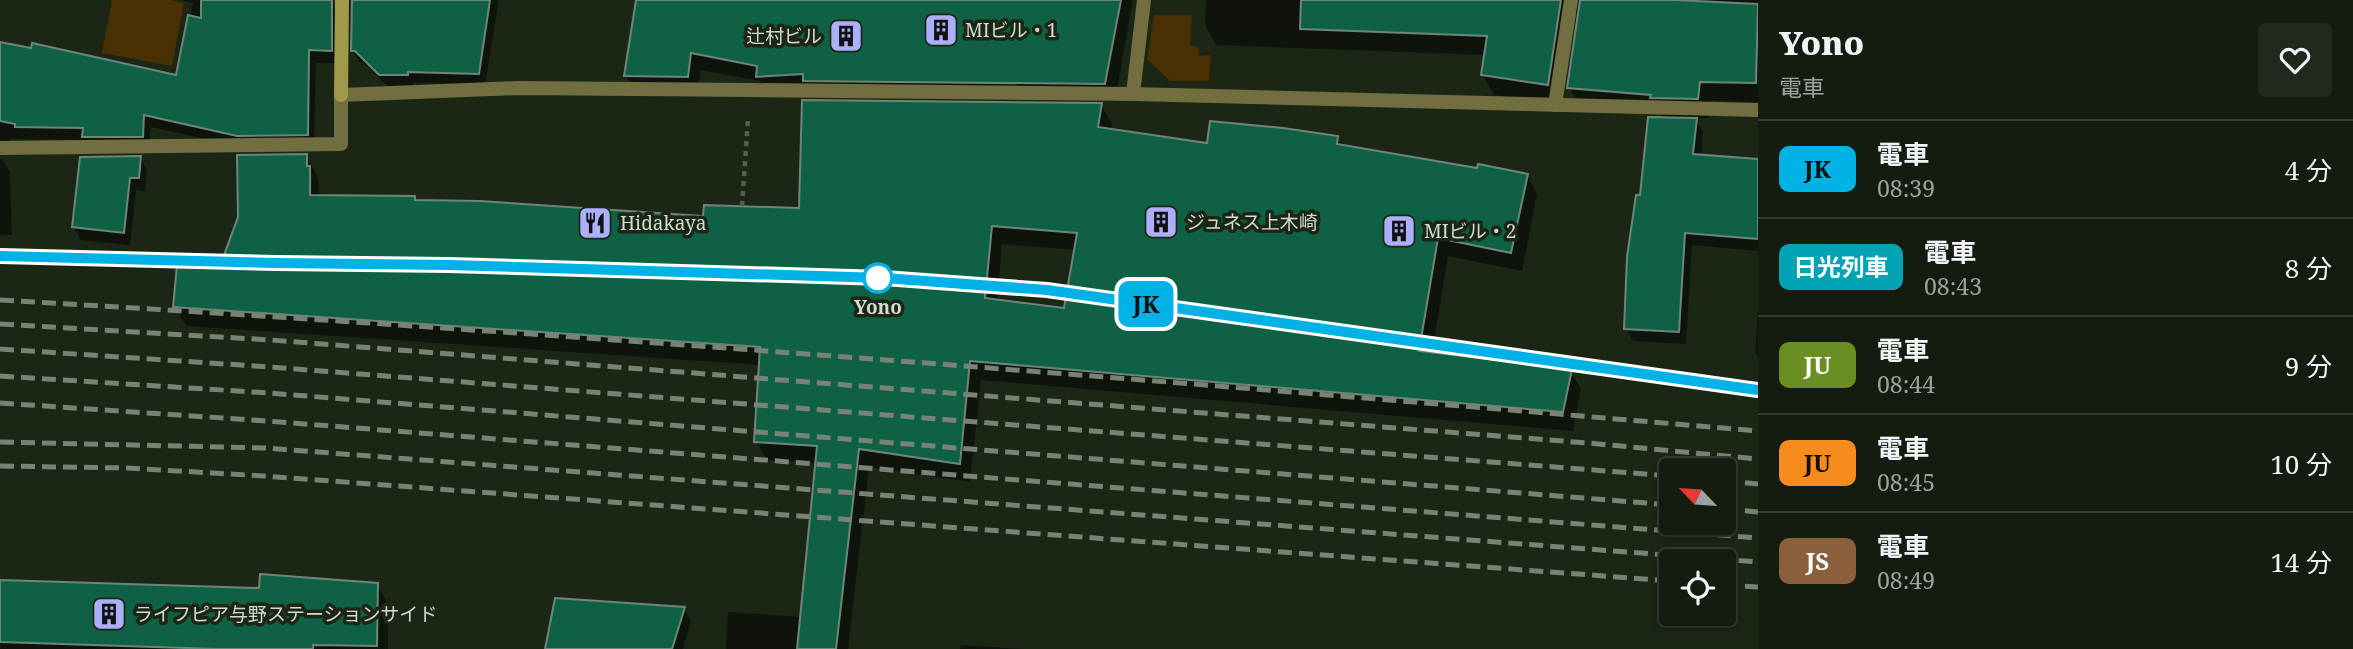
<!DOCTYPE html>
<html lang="ja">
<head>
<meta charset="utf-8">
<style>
  body { margin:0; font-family:"Noto Serif","Noto Sans JP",serif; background:#21291e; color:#f1f3f6; height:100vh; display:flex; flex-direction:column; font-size:26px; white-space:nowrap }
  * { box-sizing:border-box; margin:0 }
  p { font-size:23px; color:#9da19f }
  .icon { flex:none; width:38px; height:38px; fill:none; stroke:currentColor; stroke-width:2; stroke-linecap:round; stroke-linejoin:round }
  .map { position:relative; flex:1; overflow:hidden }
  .side { display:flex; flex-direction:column; background:#141c10; width:595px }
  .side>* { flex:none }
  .badge { padding:0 14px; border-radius:10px; font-size:24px; line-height:46px }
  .needle { width:46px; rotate:295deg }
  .controls { position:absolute; left:1659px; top:458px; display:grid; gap:14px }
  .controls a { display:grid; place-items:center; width:77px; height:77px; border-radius:7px; background:#141c10; box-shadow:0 4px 10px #0003,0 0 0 2px #333a30; font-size:35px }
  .map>.badge { position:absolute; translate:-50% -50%; box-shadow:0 0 0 4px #fff }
  .round { display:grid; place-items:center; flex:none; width:74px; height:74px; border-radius:7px; background:#21291e }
  .head { display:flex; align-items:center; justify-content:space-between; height:119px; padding:0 21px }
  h1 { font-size:33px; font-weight:800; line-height:52px }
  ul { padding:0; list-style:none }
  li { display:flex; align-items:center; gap:21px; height:98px; padding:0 21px; border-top:2px solid #333a30 }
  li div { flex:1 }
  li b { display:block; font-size:26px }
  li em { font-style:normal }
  li .badge { min-width:77px; font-weight:700; text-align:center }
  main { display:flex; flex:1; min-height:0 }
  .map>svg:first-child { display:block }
  .green { fill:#483003 }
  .shadow { fill:#0007; fill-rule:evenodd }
  .building { fill:#0f6146; stroke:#6e867a; stroke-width:2; fill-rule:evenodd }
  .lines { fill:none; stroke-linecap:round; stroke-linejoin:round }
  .path { stroke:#566051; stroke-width:4.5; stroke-dasharray:5 5; stroke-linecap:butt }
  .lane { stroke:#716e3f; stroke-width:14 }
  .street { stroke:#716e3f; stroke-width:14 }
  .secondary { stroke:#9e994b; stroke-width:14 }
  .rail { stroke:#798375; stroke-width:5; stroke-dasharray:14 7; stroke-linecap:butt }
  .line-casing { stroke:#fff; stroke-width:16 }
  .line { stroke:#00b2e5; stroke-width:10 }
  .stop-dot { fill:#fff; stroke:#00b2e5; stroke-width:3.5 }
  .labels { text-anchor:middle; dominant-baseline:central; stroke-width:7; stroke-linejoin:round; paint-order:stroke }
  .poi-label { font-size:19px; fill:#d3dbd0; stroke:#1b2615; text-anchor:start }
  .stop-label { font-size:19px; font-weight:bold; fill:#d3dbd0; stroke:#1b2615 }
</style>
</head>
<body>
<main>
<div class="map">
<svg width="1758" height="649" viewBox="0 0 1758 649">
  <rect width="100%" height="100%" fill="#1b2615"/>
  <g class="green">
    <path d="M112,0H170L184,3L172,66L102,53Z"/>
    <path d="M1154,15H1192L1190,45L1199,47V56L1211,55L1209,81H1170L1147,59Z"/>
  </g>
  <g class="shadow">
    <path d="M181,0H310L331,2L339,15L338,63H316L314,147L246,148L151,127L149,149L91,150L85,140L9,139V151L1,153L0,156V43L177,78L193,3Z"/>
    <path d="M375,0H499L485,85L413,83V86H387L363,62H359L353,50Z"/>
    <path d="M638,0H1133L1115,101L767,93L760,81L701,70L697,94L636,93L626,76Z"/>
    <path d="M1206,0H1758V102L1710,101L1709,118H1694L1703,132L1701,156L1758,161V251L1692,245L1686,344L1633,341L1626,328L1642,197L1665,119L1662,114L1581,107L1569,87L1581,11L1575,13L1559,104L1494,95L1483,75L1486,55L1216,45L1205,25Z"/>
    <path d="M1101,105L1112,124L1110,131L1209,145L1337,137L1342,146L1479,170L1527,175L1537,194L1522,271L1448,256L1432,354L1570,371L1581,389L1573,431L981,380L970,482L869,467L848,649H726L728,612L802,617L817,463L767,460L756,441L761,365L186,326L175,307L221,268L306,156L317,175L320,197L414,198L416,202L705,218L801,209ZM308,172H312L311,204H308ZM1002,244L1076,250L1065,310L997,302Z"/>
    <path d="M140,158L147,170L145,191L136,190L130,245L81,240L74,227Z"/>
    <path d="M0,159H2L10,172L12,235H0Z"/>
    <path d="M1758,310V357L1755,351Z"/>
    <path d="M0,581L260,589L377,584L388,604V649H0Z"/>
    <path d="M684,609L691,621L683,649H547Z"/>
    <path d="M961,645L1022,649H960Z"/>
  </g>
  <g class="building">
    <path d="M201,0H332V51L309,50L308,135L237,136L144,115L143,137H82L83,128L15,127V124L0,121V42L31,48L32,43L176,75L188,15L201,18Z"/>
    <path d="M352,0H490L479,74L408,72V75H379L355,51H351Z"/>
    <path d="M636,0H1121L1105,84L803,81V74L756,77L757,66L691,53L688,77L624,76Z"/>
    <path d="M1301,0H1561L1548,85L1481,75L1487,36L1300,29Z"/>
    <path d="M1580,0H1676L1758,4L1756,83L1700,82L1698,99L1650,98L1651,95L1567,88Z"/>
    <path d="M802,100L1102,103L1098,127L1207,143L1210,121L1283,128L1338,136L1337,144L1477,168L1478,164L1528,174L1511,253L1438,238L1419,351L1572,369L1563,412L970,361L960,464L859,449L836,649H797L817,446L754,442L760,347L173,307L177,265L220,266L238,217L237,155L307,154V166H310V195L415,196V200L480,201L703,216L704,205L799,208ZM992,226L1077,233L1064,308L985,298Z"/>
    <path d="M1648,117L1697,118L1693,154L1758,159V239L1685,233L1679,332L1624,329L1627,257L1636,195H1640Z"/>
    <path d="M141,156L139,178H130L124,233L72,227L80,157Z"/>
    <path d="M260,574L378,583L377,646L313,645V649H216L0,642V580L259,588Z"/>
    <path d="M555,598L685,607L672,649H545Z"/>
  </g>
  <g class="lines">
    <path class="path" d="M742,206L748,119"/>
    <path class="lane" d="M1555,105L1571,0"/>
    <g class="street">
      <path d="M1133,94L1144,0"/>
      <path d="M0,148L341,144V95L518,88L750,90L1133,94L1758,110"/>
    </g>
    <path class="secondary" d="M341,95L342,0"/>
    <g class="rail">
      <path d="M0,256L449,266L884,278L1047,290L1758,390"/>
      <path d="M0,300C587,334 1172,381 1758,431"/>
      <path d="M0,324L271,340L1588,443L1758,459"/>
      <path d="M0,349L270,367L1671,476"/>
      <path d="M0,376L269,393L1671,505"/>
      <path d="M0,403L267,421L1758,538"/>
      <path d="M0,442L265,448L1758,562"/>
      <path d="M0,466L127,468L264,476L1671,581"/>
      <path d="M1724,481L1758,484"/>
      <path d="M1724,509L1758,512"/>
      <path d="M1724,585L1758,587"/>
    </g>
  </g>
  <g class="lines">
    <defs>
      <path id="line" d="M0,256L276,263L449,265L884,278L1047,290L1758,390"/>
    </defs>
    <use href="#line" class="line-casing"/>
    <use href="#line" class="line"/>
  </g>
  <defs>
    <symbol id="building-square" viewBox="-11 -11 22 22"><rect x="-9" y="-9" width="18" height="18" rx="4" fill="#acaffb" stroke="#1b2615"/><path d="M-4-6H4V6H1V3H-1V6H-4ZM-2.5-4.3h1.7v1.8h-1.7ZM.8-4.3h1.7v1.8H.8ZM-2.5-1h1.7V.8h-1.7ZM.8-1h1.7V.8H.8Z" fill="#111"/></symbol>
    <symbol id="restaurant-square" viewBox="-11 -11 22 22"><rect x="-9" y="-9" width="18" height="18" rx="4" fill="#acaffb" stroke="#1b2615"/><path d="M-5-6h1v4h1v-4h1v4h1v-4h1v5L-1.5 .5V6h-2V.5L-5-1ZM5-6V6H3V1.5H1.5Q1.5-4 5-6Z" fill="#111"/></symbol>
  </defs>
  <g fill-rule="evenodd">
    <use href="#building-square" x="922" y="11" width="38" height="38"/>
    <use href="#building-square" x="827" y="17" width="38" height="38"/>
    <use href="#building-square" x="1142" y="203" width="38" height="38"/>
    <use href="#restaurant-square" x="576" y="204" width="38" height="38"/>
    <use href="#building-square" x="1380" y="212" width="38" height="38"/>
    <use href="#building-square" x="90" y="595" width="38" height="38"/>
  </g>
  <circle class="stop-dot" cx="878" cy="278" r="14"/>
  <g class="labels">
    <g class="poi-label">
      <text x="965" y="30">MIビル・1</text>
      <text x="822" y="36" text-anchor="end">辻村ビル</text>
      <text x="1186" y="222">ジュネス上木崎</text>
      <text x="620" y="223">Hidakaya</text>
      <text x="1424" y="231">MIビル・2</text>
      <text x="134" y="614">ライフピア与野ステーションサイド</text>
    </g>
    <g class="stop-label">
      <text x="878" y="307">Yono</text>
    </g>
  </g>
</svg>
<div class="controls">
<a><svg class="needle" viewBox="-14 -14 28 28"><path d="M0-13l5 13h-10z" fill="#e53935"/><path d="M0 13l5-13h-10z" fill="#9da19f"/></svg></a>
<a><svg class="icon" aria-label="locate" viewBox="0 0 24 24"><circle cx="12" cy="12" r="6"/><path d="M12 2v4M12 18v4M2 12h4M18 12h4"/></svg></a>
</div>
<b class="badge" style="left:1146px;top:304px;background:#00b2e5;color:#111">JK</b>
</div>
<section class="side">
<div class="head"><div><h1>Yono</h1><p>電車</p></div><a class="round"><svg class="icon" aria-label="heart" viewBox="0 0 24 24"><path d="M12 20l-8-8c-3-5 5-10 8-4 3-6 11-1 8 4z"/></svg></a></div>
<ul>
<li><span class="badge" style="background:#00b2e5;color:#111">JK</span><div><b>電車</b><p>08:39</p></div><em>4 分</em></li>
<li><span class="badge" style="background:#00a3b4;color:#fff">日光列車</span><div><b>電車</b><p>08:43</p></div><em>8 分</em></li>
<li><span class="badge" style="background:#6b8e23;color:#fff">JU</span><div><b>電車</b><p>08:44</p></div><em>9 分</em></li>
<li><span class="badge" style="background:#f68b1e;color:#111">JU</span><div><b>電車</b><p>08:45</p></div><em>10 分</em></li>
<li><span class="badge" style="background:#8b5e3c;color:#fff">JS</span><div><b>電車</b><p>08:49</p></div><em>14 分</em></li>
</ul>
</section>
</main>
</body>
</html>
